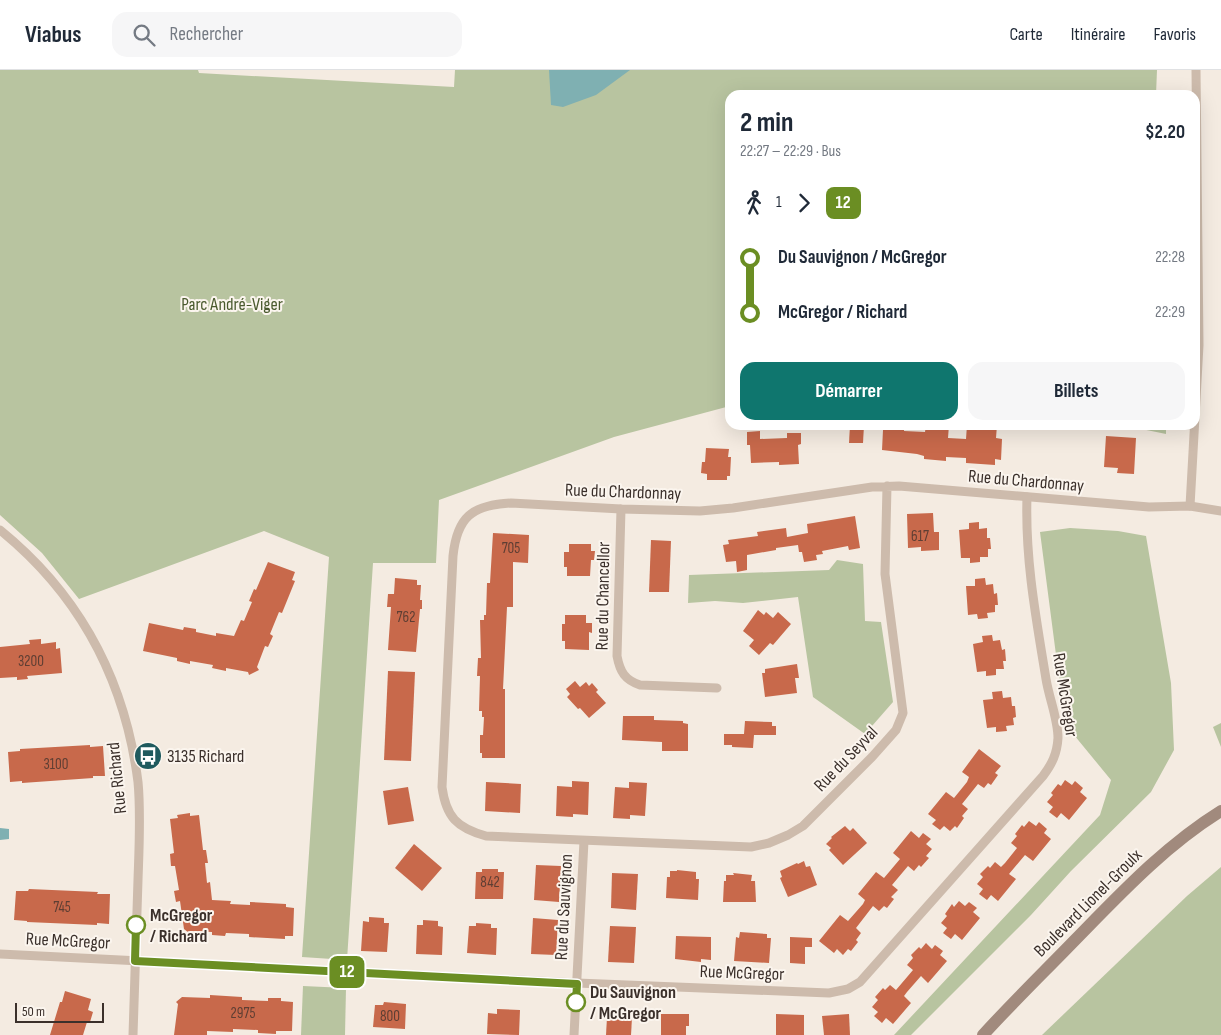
<!DOCTYPE html>
<html lang="fr">
<head>
<meta charset="utf-8">
<style>
  body { margin:0; font-family:"Sofia Sans Condensed",sans-serif; background:#f6f6f7; color:#1f2937; height:100vh; display:flex; flex-direction:column; font-size:19px; white-space:nowrap }
  * { box-sizing:border-box; margin:0 }
  p { font-size:16px; color:#747a83 }
  .icon { flex:none; width:28px; height:28px; fill:none; stroke:currentColor; stroke-width:2; stroke-linecap:round; stroke-linejoin:round }
  .map { position:relative; flex:1; overflow:hidden }
  .sheet { position:absolute; left:725px; top:20px; width:475px; height:340px; display:flex; flex-direction:column; background:#fff; border-radius:15px; box-shadow:0 5px 20px #0002 }
  .sheet>* { flex:none }
  .badge { padding:0 10px; border-radius:8px; font-size:18px; line-height:32px }
  .scale { position:absolute; left:15px; bottom:12px; width:89px; box-sizing:border-box; padding-left:5px; border:2px solid #3b302b; border-top:0; font-size:14px; line-height:18px; white-space:nowrap; color:#3b302b; -webkit-text-stroke:4px #fbf5ee; paint-order:stroke }
  .map>.badge { position:absolute; translate:-50% -50%; box-shadow:0 0 0 2px #fff }
  .legs { display:flex; align-items:center; gap:8px; height:55px; padding:0 15px; font-size:16px }
  .legs p { margin-inline-start:auto }
  .head { display:flex; align-items:center; justify-content:space-between; height:85px; padding:0 15px }
  h1 { font-size:28px; font-weight:700; line-height:38px }
  .cta { display:flex; gap:10px; margin-top:auto; padding:10px 15px }
  .cta a { flex:1; height:58px; border-radius:15px; background:#0f766e; color:#fff; font-size:20px; font-weight:700; line-height:58px; text-align:center }
  .cta a+a { background:#f6f6f7; color:#1f2937 }
  ul { padding:0 15px; list-style:none }
  li { display:flex; align-items:center; gap:18px; height:55px; font-size:19px }
  li i { display:grid; place-items:center; width:8px; height:100%; margin:0 6px; background:currentColor }
  li i::after { content:''; width:12px; height:12px; margin:-6px; border:4px solid; border-radius:50%; background:#fff }
  li p { margin-inline-start:auto }
  li:first-child i { background:linear-gradient(#0000 50%,currentColor 0) }
  li:last-child i { background:linear-gradient(currentColor 50%,#0000 0) }
  header { display:flex; align-items:center; gap:30px; box-sizing:border-box; height:70px; padding:0 25px; background:#fff; border-bottom:1px solid #e0e1e3 }
  header strong { font-size:24px }
  nav { display:flex; gap:28px; margin-inline-start:auto; font-size:18px }
  .search { width:350px; height:45px; background:#f6f6f7; display:flex; align-items:center; gap:12px; box-sizing:border-box; padding:0 18px; border-radius:15px; color:#747a83; font-size:19px }
  .map>svg:first-child { display:block }
  .green { fill:#b8c4a0 }
  .water { fill:#7fb0b2 }
  .building { fill:#c8694b }
  .lines { fill:none; stroke-linecap:round; stroke-linejoin:round }
  .minor { stroke:#cdbbac; stroke-width:9 }
  .secondary { stroke:#a18a7d; stroke-width:12 }
  .line-1-casing { stroke:#fff; stroke-width:11 }
  .line-1 { stroke:#6b8e23; stroke-width:8 }
  .stop-1-dot { fill:#fff; stroke:#6b8e23; stroke-width:2.5 }
  .labels { text-anchor:middle; dominant-baseline:central; stroke-width:4; stroke-linejoin:round; paint-order:stroke }
  .number-label { font-size:15px; fill:#5e3e33 }
  .park-label { font-size:18px; fill:#4a5a2e; stroke:#fbf5ee }
  .street-label { font-size:18px; fill:#3b302b; stroke:#fbf5ee }
  .poi-label { font-size:18px; fill:#3b302b; stroke:#fbf5ee; text-anchor:start }
  .stop-label { font-size:18px; font-weight:bold; fill:#3b302b; stroke:#fbf5ee; text-anchor:start }
</style>
</head>
<body>
<header>
<strong>Viabus</strong>
<div class="search"><svg class="icon" aria-label="search" viewBox="0 0 24 24"><circle cx="10" cy="10" r="6"/><path d="M15 15l6 6"/></svg>Rechercher</div>
<nav><a>Carte</a><a>Itinéraire</a><a>Favoris</a></nav>
</header>
<div class="map">
<svg width="1221" height="965" viewBox="0 0 1221 965">
  <rect width="100%" height="100%" fill="#f4ebe1"/>
  <g class="green">
    <path d="M0,0H198L199,3L454,17L455,0H1157L1156,25H730V336L614,367L439,430L436,493H373L347,890L302,887L329,487L264,461L79,529L42,483L0,445Z"/>
    <path d="M1122,355H1166V364Z"/>
    <path d="M1070,458L1118,461L1146,466L1171,613L1174,680L1151,722L1071,801L1031,845L911,965H894L1100,745L1111,710L1065,654L1040,462Z"/>
    <path d="M837,490L863,494L865,551L881,552L893,632L865,664L813,627L798,527L743,533L715,531L688,533L689,505L829,500Z"/>
    <path d="M1221,653V677L1213,657Z"/>
    <path d="M1221,797V965H1042L1187,826Z"/>
    <path d="M303,916L346,918L345,965H301Z"/>
  </g>
  <g class="water">
    <path d="M549,0H630L596,25L563,37L551,35Z"/>
    <path d="M0,758L9,759V769L0,770Z"/>
  </g>
  <g class="building">
    <path d="M850,355H864L863,373H849Z"/>
    <path d="M889,355H904V361L925,362L926,355H949L948,368L966,369L967,355H997L996,368L1002,369L1001,390L995,389V395L966,393V388L946,387V391L924,389V386L917,384L882,380L883,360H888Z"/>
    <path d="M760,361V369L787,368V363H801V374L798,375L799,394L779,395V392L751,393L750,375H747V362Z"/>
    <path d="M1106,366L1136,368L1134,404L1117,403L1118,398L1104,397Z"/>
    <path d="M706,378L729,379L728,387H731L730,406H727V410H707V404L701,403L702,392H705Z"/>
    <path d="M933,443L934,462H939V480L921,481V477L908,478L907,444Z"/>
    <path d="M855,446L860,478L849,480L848,476L822,481L823,484L816,485L817,490L804,492L802,482H799L798,475L776,478V480L747,485V500L737,502L736,491L726,492L723,475L729,474L728,470L758,466L757,462L786,458L787,467L808,463L807,454Z"/>
    <path d="M979,452V459L987,458V468H990L991,479H988V487H980V492L970,493V488H961L959,460L969,459V453Z"/>
    <path d="M493,463L529,465L528,493L513,492V537H507L503,619H505V688H482V683H480V665H483L484,647H482V641H479L480,606H477L478,588H481L480,550H484V545H486L487,513H490Z"/>
    <path d="M651,470L671,471L669,522H649Z"/>
    <path d="M569,474H591V481H595L594,490H591L590,506H567V497H564V482H569Z"/>
    <path d="M268,492L295,502L292,510L295,511L282,543L279,542L270,564L273,566L268,577L265,576L257,597L259,600L249,605L248,602L226,598V601L212,598L213,595L190,591V594L177,591V588L143,581L149,553L183,560L184,557L196,559V562L216,566V563L234,566L241,550L244,551L252,532L249,531L254,519L256,520Z"/>
    <path d="M395,508L417,510V515H421L420,530H422V539H420L416,582L388,580L391,537H387L388,524H394Z"/>
    <path d="M985,508L986,515L993,514L994,524L997,523L998,535H995V542L987,543L988,548L978,549L977,544L968,545L966,516H975V509Z"/>
    <path d="M758,540L764,545L766,542L773,548L778,542L791,554L773,575L770,573L759,585L749,576L754,570L743,561Z"/>
    <path d="M565,545H586V553H592V563L589,562V580L565,579V571H562V554H565Z"/>
    <path d="M992,565L993,571L1000,570L1002,580L1005,579L1006,591H1003L1004,599H996V605L986,606V601L977,602L973,574L983,572L982,566Z"/>
    <path d="M41,569V574L56,572V579L60,578L62,603L27,606L28,609L17,610V607L0,608V577L30,574L29,570Z"/>
    <path d="M797,594L799,608H795L797,623L765,627L762,603H765V599Z"/>
    <path d="M388,601L415,602L411,691L384,690Z"/>
    <path d="M575,611L580,617L586,612L589,616L592,613L598,620L596,622L606,633L589,648L580,638L578,639L567,627L570,624L566,619Z"/>
    <path d="M1002,621L1003,628L1011,627L1012,636H1015L1016,647L1013,648L1014,655L1006,656L1007,661L996,662V657L987,658L983,630L993,629L992,622Z"/>
    <path d="M623,646H654V650L683,651V653L688,654V681H662V672L622,670Z"/>
    <path d="M745,651L772,652V656H776V665H754L753,678L732,677V675H724V664H744Z"/>
    <path d="M90,675V677L103,676L105,706H93V708L22,713V711L10,712L8,682L20,681V679Z"/>
    <path d="M979,679L1001,696L995,703L998,705L991,715L988,713L984,718L978,714L962,734L968,739L962,746L964,748L957,758L955,756L950,761L944,756L940,760L932,754L936,750L928,744L946,722L954,728L967,712L969,707L962,702Z"/>
    <path d="M1065,710L1072,715L1075,711L1083,718L1080,722L1087,728L1069,750L1061,743L1057,748L1049,742L1053,737L1047,732L1053,725L1051,723L1058,714L1061,716Z"/>
    <path d="M572,711L589,712L588,745L573,744V747L556,746L557,716L572,717Z"/>
    <path d="M486,712L521,714L520,743L485,741Z"/>
    <path d="M629,712L647,713L645,746L630,745V749L613,748L615,717L629,718Z"/>
    <path d="M408,717L414,751L388,755L383,721Z"/>
    <path d="M190,743V746L199,745L203,780H206L208,793H205L207,813L210,812L212,830L231,831L230,834L250,835V832L286,834V837L294,838L293,866H285V869L249,867V864L226,863L225,866L212,865V862L191,861L189,863L184,859L180,831L176,832L174,821L179,820L175,796H171L170,784L174,783L170,749L178,748L177,745Z"/>
    <path d="M1029,751L1036,756L1039,752L1047,759L1044,763L1051,769L1033,791L1025,785L1009,804L1016,809L998,831L991,825L987,830L979,824L983,819L977,814L983,807L980,804L988,796L990,798L995,792L1001,797L1005,793L1017,778L1011,773L1017,766L1015,764L1022,755L1024,757Z"/>
    <path d="M845,756L850,761L853,758L867,773L843,795L829,780L831,778L826,774L832,768L831,767Z"/>
    <path d="M911,761L919,768L923,763L931,769L926,774L932,779L926,786L929,788L921,797L919,795L914,801L908,796L892,815L898,820L891,827L894,829L887,838L884,836L879,841L873,836L856,858L861,863L856,870L858,872L851,881L848,879L843,885L837,879L834,883L819,871L840,845L848,851L863,834L865,830L858,824L876,802L884,808L900,789L893,783Z"/>
    <path d="M414,774L442,798L422,821L395,798Z"/>
    <path d="M804,791L806,797L810,796L817,815L788,827L780,808L782,807L780,801L797,793L798,794Z"/>
    <path d="M536,795L561,796L559,832L534,830Z"/>
    <path d="M482,799H498V802H504L503,829H475L476,802H482Z"/>
    <path d="M677,800L696,802V809H699L698,830L666,828L667,807H670V801H677Z"/>
    <path d="M612,803L638,804L636,840L611,838Z"/>
    <path d="M733,803L752,805L751,811H755L756,832H723L724,811H726V805H734Z"/>
    <path d="M29,819L98,822L97,824H110L109,854L97,853V855L27,852V851L14,850L16,821H28Z"/>
    <path d="M959,831L965,836L969,832L977,838L973,842L980,848L962,870L955,864L951,869L943,863L947,858L941,853L947,846L945,844L952,834L954,837Z"/>
    <path d="M369,847L384,848V853H389L387,882L361,881L363,851L369,852Z"/>
    <path d="M533,848L558,850L556,885L531,884Z"/>
    <path d="M423,850L438,851V856L443,857L442,885L416,884L417,855H423Z"/>
    <path d="M476,853L491,854V858H497L496,885L467,883L469,856H476Z"/>
    <path d="M610,856L636,857L634,893L608,892Z"/>
    <path d="M740,862L767,864V868H771L769,893L734,891L736,867L739,868Z"/>
    <path d="M676,866L711,867V890L701,889V892L675,889Z"/>
    <path d="M790,867L812,868V877H805V894L790,893Z"/>
    <path d="M926,873L932,879L935,875L943,881L940,885L947,891L928,913L921,906L907,922L904,926L911,933L893,954L886,948L882,953L874,946L878,942L872,937L878,930L875,927L883,918L885,920L890,915L896,920L913,900L907,895L913,888L911,885L919,877L921,879Z"/>
    <path d="M65,921L91,929L88,940L93,942L90,952H87L83,965H50L60,932H62Z"/>
    <path d="M210,925L242,927V930L268,931V928H281V931L293,932L292,961H276V964L258,963V960L233,959V962L207,961V965H174L178,934L176,932L182,927L210,928Z"/>
    <path d="M384,932L406,934L405,959L373,957L375,935H383Z"/>
    <path d="M497,939L520,940L519,965L487,964L488,943L497,944Z"/>
    <path d="M661,944H689V956H686V965H661Z"/>
    <path d="M776,944L804,945V965H776Z"/>
    <path d="M849,944L850,965H824L822,946Z"/>
    <path d="M607,947L632,948L631,965H606Z"/>
  </g>
  <g class="lines">
    <g class="minor">
      <path d="M887,416L885,504L903,643L896,660L872,687L803,756L788,765L769,773L751,777L486,766C457,758 446,747 442,717L453,486C457,447 472,435 511,433L621,439L700,441L733,438L872,417L899,416L1149,437L1190,436L1221,441"/>
      <path d="M1190,436L1199,275L1196,0"/>
      <path d="M621,439L617,586C620,602 625,610 640,615L717,618"/>
      <path d="M0,460C80,525 125,610 138,712C141,743 139,779 138,810C136,862 135,913 133,965"/>
      <path d="M0,884L577,913L829,923L848,919L860,912L1043,706C1052,694 1057,684 1058,668C1058,649 1049,628 1046,609C1036,548 1025,489 1027,427"/>
      <path d="M574,965L584,771"/>
    </g>
    <path class="secondary" d="M983,965C1013,932 1045,901 1076,869C1121,823 1166,775 1221,741"/>
  </g>
  <g class="lines">
    <defs>
      <path id="line-1" d="M136,855L135,891L577,914L576,932"/>
    </defs>
    <use href="#line-1" class="line-1-casing"/>
    <use href="#line-1" class="line-1"/>
  </g>
  <defs>
    <symbol id="bus-disc" viewBox="-11 -11 22 22"><circle r="9.5" fill="#1f5a5e" stroke="#fbf5ee"/><path d="M-5-6H5V4H4V6H2V4H-2V6H-4V4H-5ZM-3.5-4V0h7V-4ZM-3.5 1.2v1.5H-2V1.2ZM2 1.2v1.5H3.5V1.2Z" fill="#fff"/></symbol>
  </defs>
  <g fill-rule="evenodd">
    <use href="#bus-disc" x="132" y="670" width="32" height="32"/>
  </g>
  <g class="stop-1-dot">
    <circle cx="136" cy="855" r="9"/>
    <circle cx="576" cy="932" r="9"/>
  </g>
  <g class="labels">
    <g class="number-label">
      <text x="920" y="466">617</text>
      <text x="511" y="478">705</text>
      <text x="406" y="547">762</text>
      <text x="31" y="591">3200</text>
      <text x="56" y="694">3100</text>
      <text x="490" y="812">842</text>
      <text x="62" y="837">745</text>
      <text x="243" y="943">2975</text>
      <text x="390" y="946">800</text>
    </g>
    <g class="park-label">
      <text x="232" y="234">Parc André-Viger</text>
    </g>
    <g class="street-label">
      <text transform="translate(1026 411) rotate(5)">Rue du Chardonnay</text>
      <text transform="translate(623 422) rotate(2)">Rue du Chardonnay</text>
      <text transform="translate(603 526) rotate(-89)">Rue du Chancellor</text>
      <text transform="translate(1065 625) rotate(81)">Rue McGregor</text>
      <text transform="translate(846 689) rotate(-46)">Rue du Seyval</text>
      <text transform="translate(117 708) rotate(-96)">Rue Richard</text>
      <text transform="translate(1088 833) rotate(-45)">Boulevard Lionel-Groulx</text>
      <text transform="translate(564 837) rotate(-87)">Rue du Sauvignon</text>
      <text transform="translate(68 871) rotate(3)">Rue McGregor</text>
      <text transform="translate(742 903) rotate(2)">Rue McGregor</text>
    </g>
    <g class="poi-label">
      <text x="167" y="686">3135 Richard</text>
    </g>
    <g class="stop-label">
      <text x="150" y="845">McGregor<tspan x="150" dy="21">/ Richard</tspan></text>
      <text x="590" y="922">Du Sauvignon<tspan x="590" dy="21">/ McGregor</tspan></text>
    </g>
  </g>
</svg>
<div class="scale">50 m</div>
<b class="badge" style="left:347px;top:902px;background:#6b8e23;color:#fff">12</b>
<section class="sheet">
<div class="head"><div><h1>2 min</h1><p>22:27 – 22:29 · Bus</p></div><b>$2.20</b></div>
<div class="legs"><svg class="icon" aria-label="walk" viewBox="0 0 24 24"><circle cx="13" cy="4" r="2"/><path d="M13 8l-2 6 4 7M11 14l-3 7M7 12l3-4h3l4 4"/></svg>1<svg class="icon" aria-label="forward" viewBox="0 0 24 24"><path d="M9 5l7 7-7 7"/></svg><b class="badge" style="background:#6b8e23;color:#fff">12</b></div>
<ul>
<li><i style="color:#6b8e23"></i><b>Du Sauvignon / McGregor</b><p>22:28</p></li>
<li><i style="color:#6b8e23"></i><b>McGregor / Richard</b><p>22:29</p></li>
</ul>
<div class="cta"><a>Démarrer</a><a>Billets</a></div>
</section>
</div>
</body>
</html>
